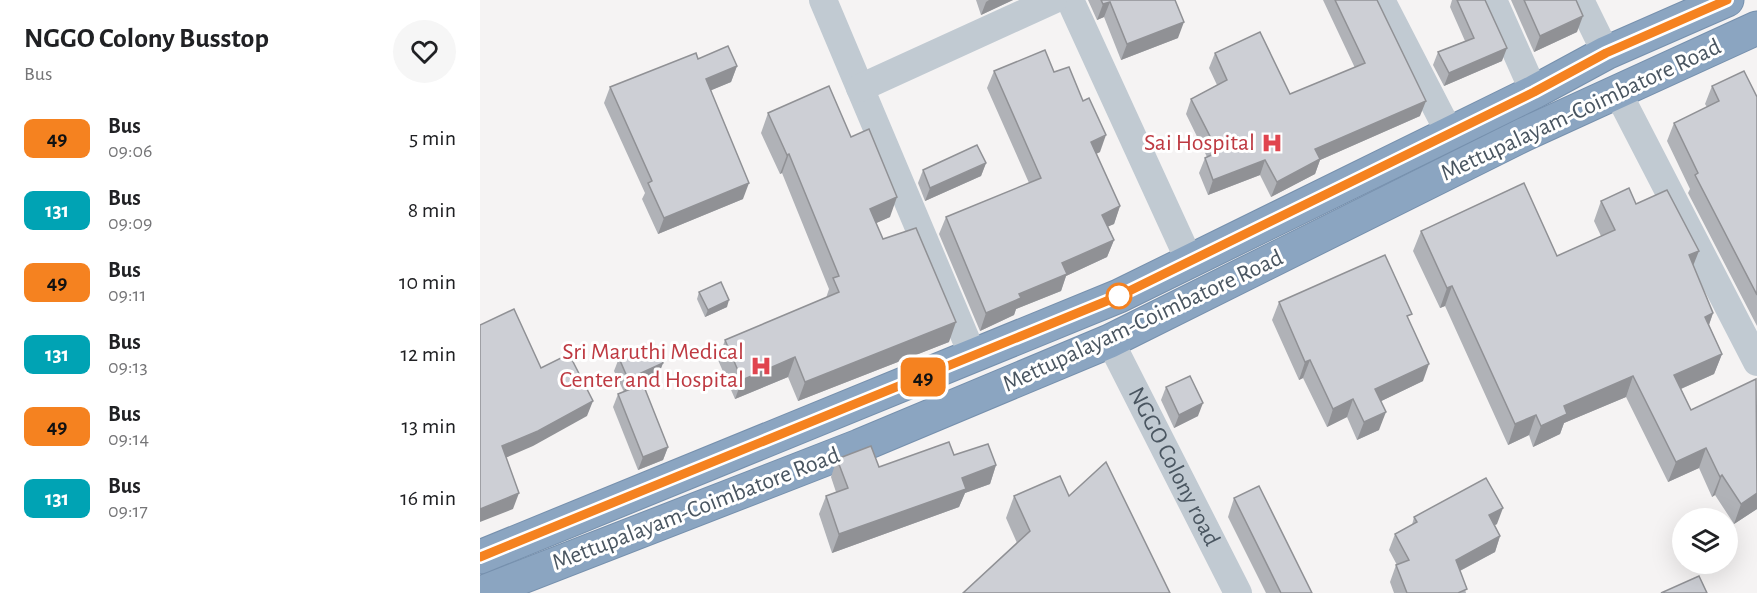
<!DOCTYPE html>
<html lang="en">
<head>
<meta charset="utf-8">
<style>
  body { margin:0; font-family:"Alegreya Sans",sans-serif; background:#f6f6f6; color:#202124; height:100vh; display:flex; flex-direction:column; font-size:22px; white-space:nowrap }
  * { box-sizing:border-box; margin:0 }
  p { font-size:20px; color:#757577 }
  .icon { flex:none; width:33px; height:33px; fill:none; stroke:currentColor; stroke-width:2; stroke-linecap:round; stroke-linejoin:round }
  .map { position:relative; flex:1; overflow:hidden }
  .details { display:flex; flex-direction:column; background:#fff; width:480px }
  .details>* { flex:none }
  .badge { padding:0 12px; border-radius:9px; font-size:21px; line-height:39px }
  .controls { position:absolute; left:1192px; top:508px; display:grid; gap:12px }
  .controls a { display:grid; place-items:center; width:66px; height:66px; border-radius:50%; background:#fff; box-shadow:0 6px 24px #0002; font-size:30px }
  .map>.badge { position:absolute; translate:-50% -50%; box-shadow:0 0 0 3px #fff }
  .round { display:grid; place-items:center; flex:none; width:63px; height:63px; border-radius:32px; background:#f6f6f6 }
  .head { display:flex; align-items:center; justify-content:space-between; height:102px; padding:0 24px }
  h1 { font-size:28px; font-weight:600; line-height:45px }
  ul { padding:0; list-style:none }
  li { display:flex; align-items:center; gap:18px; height:72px; padding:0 24px }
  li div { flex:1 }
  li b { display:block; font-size:22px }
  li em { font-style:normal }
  li .badge { min-width:66px; font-weight:700; text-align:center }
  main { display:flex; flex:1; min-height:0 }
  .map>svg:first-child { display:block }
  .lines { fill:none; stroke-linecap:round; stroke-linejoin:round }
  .highway-casing { stroke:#7690ad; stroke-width:35 }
  .minor { stroke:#c1cad2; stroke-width:28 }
  .highway { stroke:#8ba5c1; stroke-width:33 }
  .wall { fill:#b0b2b7 }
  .shaded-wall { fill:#909195 }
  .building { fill:#cdcfd5; stroke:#909195; stroke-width:1.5 }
  .line-casing { stroke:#fff; stroke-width:14 }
  .line { stroke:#f58220; stroke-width:9 }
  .stop-dot { fill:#fff; stroke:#f58220; stroke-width:3 }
  .labels { text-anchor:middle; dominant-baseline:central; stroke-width:6; stroke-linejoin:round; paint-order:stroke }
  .street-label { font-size:24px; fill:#4a5661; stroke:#fff }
  .health-label { font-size:24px; fill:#be3a42; stroke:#fff; text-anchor:end }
</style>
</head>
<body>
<main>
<section class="details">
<div class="head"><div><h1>NGGO Colony Busstop</h1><p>Bus</p></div><a class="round"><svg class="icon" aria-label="heart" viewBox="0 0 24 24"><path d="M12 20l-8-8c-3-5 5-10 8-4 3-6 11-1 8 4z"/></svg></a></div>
<ul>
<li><span class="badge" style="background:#f58220;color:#111">49</span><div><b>Bus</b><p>09:06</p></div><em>5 min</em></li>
<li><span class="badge" style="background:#00a3b4;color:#fff">131</span><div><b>Bus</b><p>09:09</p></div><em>8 min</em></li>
<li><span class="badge" style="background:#f58220;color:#111">49</span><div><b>Bus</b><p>09:11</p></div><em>10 min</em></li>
<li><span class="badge" style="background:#00a3b4;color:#fff">131</span><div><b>Bus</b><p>09:13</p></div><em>12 min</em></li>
<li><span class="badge" style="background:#f58220;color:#111">49</span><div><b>Bus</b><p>09:14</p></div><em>13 min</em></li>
<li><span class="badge" style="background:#00a3b4;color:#fff">131</span><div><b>Bus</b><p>09:17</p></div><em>16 min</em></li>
</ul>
</section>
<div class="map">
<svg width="1277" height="593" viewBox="0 0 1277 593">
  <rect width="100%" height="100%" fill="#f5f3f3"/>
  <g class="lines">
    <defs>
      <g id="highway">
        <path d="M0,557L639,296L1054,92L1126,53L1247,0"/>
        <path d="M1,593L379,446L630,341L1045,134L1277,28"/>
      </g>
    </defs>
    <use href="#highway" class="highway-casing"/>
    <g class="minor">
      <path d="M343,0L493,356"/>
      <path d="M590,0L710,262"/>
      <path d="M901,0L970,134"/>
      <path d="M1013,0L1054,92"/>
      <path d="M1100,0L1126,53"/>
      <path d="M380,88L573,0"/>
      <path d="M1137,91L1277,362"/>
      <path id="s1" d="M630,341L758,593"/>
    </g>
    <use href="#highway" class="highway"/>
  </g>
  <g class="wall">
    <path d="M496,0H533L501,15Z"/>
    <path d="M608,0H695L698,38L641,60L624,17L617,20Z"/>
    <path d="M843,0H897L940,116L840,160L835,174L791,197L780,175L728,195L719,173L725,158L727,157L706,114L711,99L737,85L729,68L735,53L810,94L875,68Z"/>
    <path d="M972,0H1005L1022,61L964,86L953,65L958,52L985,41L970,7Z"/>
    <path d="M1031,0H1096L1097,32L1054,52Z"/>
    <path d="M218,59L257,66L251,82L231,90L263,199L178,234L162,199L165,193L124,103L130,87Z"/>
    <path d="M514,71L574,72L620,152L616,154L640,206L634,224L628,226L634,240L627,257L586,276L581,291L536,309L534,315L500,331L459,234L466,217L549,183L507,88Z"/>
    <path d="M1232,86L1277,97V326L1208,193L1210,189L1187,141L1194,123L1227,107L1225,104Z"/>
    <path d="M288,113L371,137L410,217L396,223L403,239L469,342L318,401L308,377L255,399L238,360L245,340L346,298L349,289L302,173L300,174L281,133Z"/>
    <path d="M506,163L501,176L445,201L438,183L443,170Z"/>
    <path d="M1121,201L1156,204L1213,265L1233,313L1229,325L1242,354L1234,374L1201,389L1211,410L1277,509L1254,524L1235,495L1232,497L1219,468L1188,482L1146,397L1084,423L1080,434L1053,447L1049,435L1028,445L965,306L960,308L933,251L941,231L1077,256L1121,236L1114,221Z"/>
    <path d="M219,292L247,307L225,317L217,299Z"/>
    <path d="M799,302L929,321L943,381L901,401L899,430L877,440L867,417L847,427L823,378L819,380L792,320Z"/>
    <path d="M139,358L183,363L178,376L144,392L134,371Z"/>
    <path d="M686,387L718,416L694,428L681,400Z"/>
    <path d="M138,394L188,447L183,460L158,470L133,407Z"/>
    <path d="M474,455L516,465L510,484L485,493L479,507L352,553L339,514L346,496L356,492L351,477L357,459L399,467Z"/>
    <path d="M534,496H589L537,543L526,518Z"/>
    <path d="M754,498L832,593H786L748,517Z"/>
    <path d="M934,517L1017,524L1015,525L1020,536L1015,552L980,571L986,593H914L910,582L916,565H917L909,550L915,534L932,525Z"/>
  </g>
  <g class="shaded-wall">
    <path d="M509,0H533L501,15L506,2Z"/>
    <path d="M630,2L624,17L617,20L623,4Z"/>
    <path d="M1103,16L1097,32L1054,52L1060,36Z"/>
    <path d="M704,22L698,38L641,60L647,44Z"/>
    <path d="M1027,48L1022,61L964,86L969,73Z"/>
    <path d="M257,66L251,82L220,95L226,79Z"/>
    <path d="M946,101L940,116L840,160L835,174L791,197L797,182L835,149Z"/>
    <path d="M626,135L620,152L605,159L611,142Z"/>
    <path d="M309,154L302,173L300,174L307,155Z"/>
    <path d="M785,160L780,175L728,195L733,180Z"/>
    <path d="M506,163L501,176L445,201L450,188Z"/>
    <path d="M269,183L263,199L178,234L184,218Z"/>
    <path d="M417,197L410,217L383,229L390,209Z"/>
    <path d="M640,206L634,224L616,232L622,215Z"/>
    <path d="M634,240L627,257L586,276L581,291L536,309L534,315L500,331L506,313L539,294L582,263Z"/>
    <path d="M1219,251L1211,271L1209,255Z"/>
    <path d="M972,286L965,306L960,308L967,288Z"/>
    <path d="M249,300L247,307L225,317L228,310Z"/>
    <path d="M1233,313L1226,333L1225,317Z"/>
    <path d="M476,322L469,342L318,401L325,382Z"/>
    <path d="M1242,354L1234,374L1187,395L1194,375Z"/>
    <path d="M315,357L308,377L255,399L262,380Z"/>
    <path d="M830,360L823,378L819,380L825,362Z"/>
    <path d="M183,363L178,376L144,392L148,379Z"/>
    <path d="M949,364L943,381L889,407L895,389Z"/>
    <path d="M1153,376L1146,397L1084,423L1080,434L1053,447L1061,426L1084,406Z"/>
    <path d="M873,399L867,417L847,427L853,409Z"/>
    <path d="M113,401L107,416L53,446L16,462L22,446Z"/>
    <path d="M723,403L718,416L694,428L699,415Z"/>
    <path d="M906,412L899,430L877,440L884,422Z"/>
    <path d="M1056,415L1049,435L1028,445L1035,424Z"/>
    <path d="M188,447L183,460L158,470L163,457Z"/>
    <path d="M1226,448L1219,468L1188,482L1196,462Z"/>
    <path d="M516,465L510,484L485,493L479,507L352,553L359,534L482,478Z"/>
    <path d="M1242,475L1235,495L1232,497L1240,477Z"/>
    <path d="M39,493L33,509L0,522V509Z"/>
    <path d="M1277,493V509L1254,524L1261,504Z"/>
    <path d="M1023,508L1017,524L1003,531L1009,515Z"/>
    <path d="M1020,536L1015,552L970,576L976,560Z"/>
  </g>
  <g class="building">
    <path d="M621,0H695L704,22L647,44L630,2L623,4Z"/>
    <path d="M855,0H897L946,101L835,149L840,159L797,182L785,160L733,180L725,158L738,152L711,99L747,80L735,53L780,32L810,94L885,63Z"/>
    <path d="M977,0H1005L1027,48L969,73L958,52L994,38Z"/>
    <path d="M1044,0H1096L1103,16L1060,36Z"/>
    <path d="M248,46L257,66L226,79L269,183L184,218L168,183L172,181L130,87L216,53L218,59Z"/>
    <path d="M565,50L574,72L589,67L603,101L609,98L626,135L611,142L640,206L622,215L634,240L582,263L587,274L539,294L541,298L506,313L466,217L561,178L514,71Z"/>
    <path d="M1264,71L1277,97V295L1215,175L1218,173L1194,123L1239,101L1232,86Z"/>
    <path d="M349,86L371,137L389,129L417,197L390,209L403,239L436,228L476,322L325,382L315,357L262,380L245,340L359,292L353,278L359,276L309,154L307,155L288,113Z"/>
    <path d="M497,145L506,163L450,188L443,170Z"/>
    <path d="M1044,183L1077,256L1135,230L1121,201L1149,188L1156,204L1187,190L1219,251L1209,255L1233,313L1225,317L1242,354L1194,375L1211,410L1276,379L1277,493L1261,504L1242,475L1240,477L1226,448L1196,462L1153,376L1084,406L1087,414L1061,426L1056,415L1035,424L972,286L967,288L941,231Z"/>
    <path d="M905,255L932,314L927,316L949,364L895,389L906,412L884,422L873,399L853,409L830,360L825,362L799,302Z"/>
    <path d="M241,282L249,300L228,310L219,292Z"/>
    <path d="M34,309L61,368L89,354L113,401L58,431L22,446L39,493L0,509V325Z"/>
    <path d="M173,342L183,363L148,379L139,358Z"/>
    <path d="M710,376L723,403L699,415L686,387Z"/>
    <path d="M163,384L188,447L163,457L138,394Z"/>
    <path d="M469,442L474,455L508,444L516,465L482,478L486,489L359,534L346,496L368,488L357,459L391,446L399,467Z"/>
    <path d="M626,462L690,593H483L550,531L534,496L580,476L589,496Z"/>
    <path d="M1006,478L1023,508L1009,515L1020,536L976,560L987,589L978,593H927L916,565L929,560L915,534L937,522L934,517Z"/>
    <path d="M779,486L832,593H801L754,498Z"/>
    <path d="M1219,576L1227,593H1181Z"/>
  </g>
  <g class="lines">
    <defs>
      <path id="line" d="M0,557L639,296L1054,92L1126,53L1247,0"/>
    </defs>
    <use href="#line" class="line-casing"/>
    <use href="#line" class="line"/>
  </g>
  <defs>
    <symbol id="hospital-bare" viewBox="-9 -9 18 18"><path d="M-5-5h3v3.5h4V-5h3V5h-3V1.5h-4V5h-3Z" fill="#e0444e" stroke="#fff" stroke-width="2.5" paint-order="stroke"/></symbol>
  </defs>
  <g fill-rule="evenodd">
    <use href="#hospital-bare" x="777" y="128" width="30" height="30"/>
    <use href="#hospital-bare" x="266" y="351" width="30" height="30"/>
  </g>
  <circle class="stop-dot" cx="639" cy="296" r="12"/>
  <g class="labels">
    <g class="street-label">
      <text transform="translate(1101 110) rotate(-25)">Mettupalayam-Coimbatore Road</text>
      <text transform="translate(663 321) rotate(-25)">Mettupalayam-Coimbatore Road</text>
      <text stroke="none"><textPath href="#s1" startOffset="141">NGGO Colony road</textPath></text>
      <text transform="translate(216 509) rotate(-21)">Mettupalayam-Coimbatore Road</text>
    </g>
    <g class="health-label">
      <text x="775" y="143">Sai Hospital</text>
      <text x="264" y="352">Sri Maruthi Medical<tspan x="264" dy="28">Center and Hospital</tspan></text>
    </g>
  </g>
</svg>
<div class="controls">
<a><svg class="icon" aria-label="layers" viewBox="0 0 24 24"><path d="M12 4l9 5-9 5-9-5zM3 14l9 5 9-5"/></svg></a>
</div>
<b class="badge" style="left:443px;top:377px;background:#f58220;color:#111">49</b>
</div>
</main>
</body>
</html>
